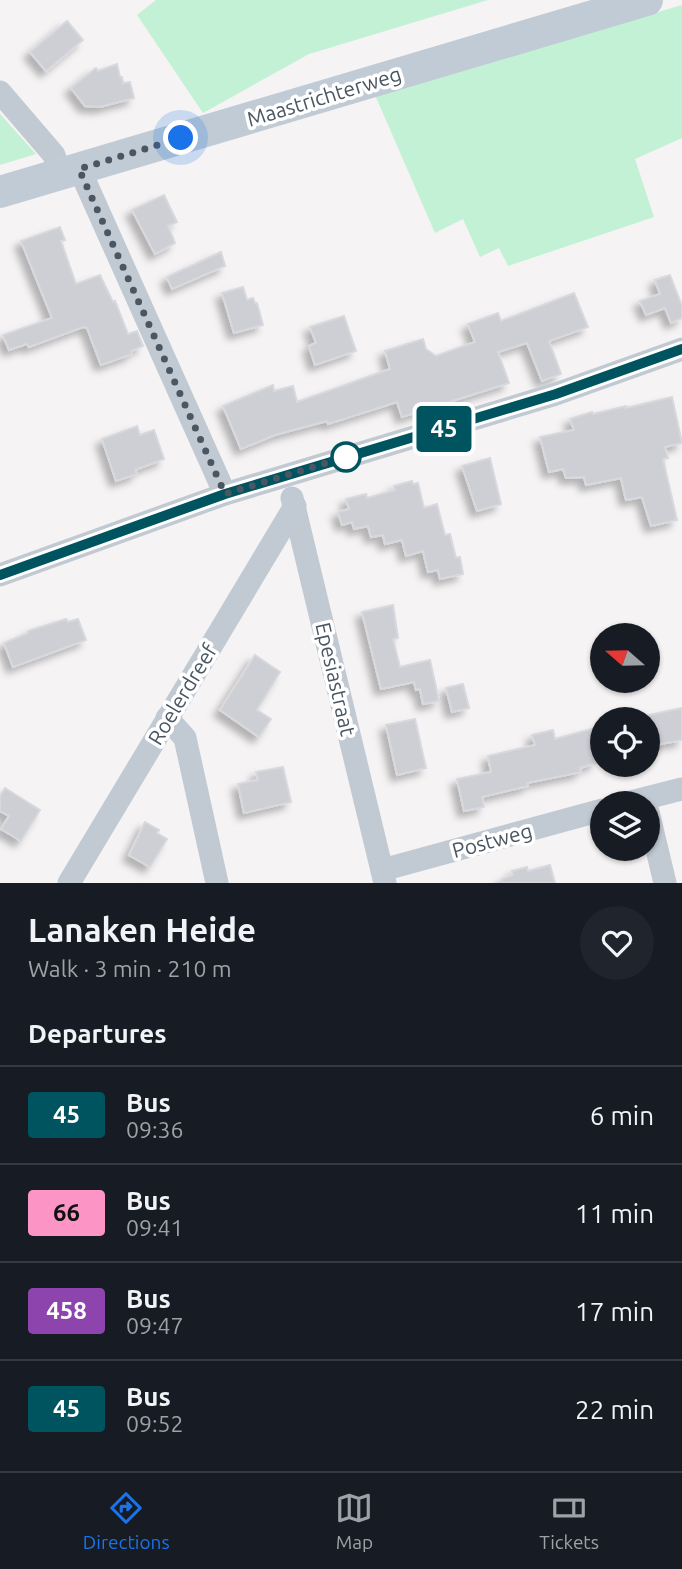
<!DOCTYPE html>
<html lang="en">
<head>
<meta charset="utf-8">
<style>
  body { margin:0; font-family:Ubuntu,sans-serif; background:#20242c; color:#f1f3f6; height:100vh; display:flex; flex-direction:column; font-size:26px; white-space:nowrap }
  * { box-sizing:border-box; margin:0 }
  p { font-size:23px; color:#9ea1a6 }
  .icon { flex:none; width:38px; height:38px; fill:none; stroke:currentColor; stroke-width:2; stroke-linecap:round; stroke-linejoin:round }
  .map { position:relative; height:883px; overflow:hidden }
  .details { display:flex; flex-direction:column; background:#171b24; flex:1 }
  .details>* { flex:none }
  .badge { padding:0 14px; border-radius:5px; font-size:24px; line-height:46px }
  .needle { width:46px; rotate:290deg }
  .fabs { position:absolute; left:590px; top:623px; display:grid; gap:14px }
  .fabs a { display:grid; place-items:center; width:70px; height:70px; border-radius:50%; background:#171b24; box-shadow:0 2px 5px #0004; font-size:35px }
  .you { position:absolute; width:35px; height:35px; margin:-18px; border:5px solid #fff; border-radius:50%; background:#1a73e8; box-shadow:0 0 0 10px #1a73e833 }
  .map>.badge { position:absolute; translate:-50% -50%; box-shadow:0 0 0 4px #fff }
  h2 { padding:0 28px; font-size:26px; line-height:63px }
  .round { display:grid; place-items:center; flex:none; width:74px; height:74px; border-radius:37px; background:#20242c }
  .head { display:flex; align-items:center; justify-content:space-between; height:119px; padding:0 28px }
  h1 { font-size:33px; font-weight:700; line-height:52px }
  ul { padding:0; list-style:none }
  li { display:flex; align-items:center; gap:21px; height:98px; padding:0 28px; border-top:2px solid #363941 }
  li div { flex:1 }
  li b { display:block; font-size:26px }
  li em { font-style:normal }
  li .badge { min-width:77px; font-weight:700; text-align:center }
  .menu { display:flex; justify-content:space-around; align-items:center; height:98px; border-top:2px solid #363941; background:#171b24; font-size:19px; color:#9ea1a6 }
  .menu a { display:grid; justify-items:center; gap:4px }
  .menu .selected { color:#1a73e8 }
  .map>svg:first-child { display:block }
  .green { fill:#c3f1d5 }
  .building { fill:#cdcfd5; stroke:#d7d9de; stroke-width:2; filter:url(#shadow) }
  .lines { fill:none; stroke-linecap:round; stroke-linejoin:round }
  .street { stroke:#c1cad2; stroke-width:23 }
  .secondary { stroke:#c1cbd6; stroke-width:32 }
  .line-casing { stroke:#fff; stroke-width:16 }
  .line { stroke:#005460; stroke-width:10 }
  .walk { stroke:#4a5661; stroke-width:7; stroke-dasharray:0 12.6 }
  .stop-dot { fill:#fff; stroke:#005460; stroke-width:3.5 }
  .labels { text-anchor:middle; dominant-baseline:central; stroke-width:7; stroke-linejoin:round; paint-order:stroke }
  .street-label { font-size:21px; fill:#4a5661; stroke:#fff }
</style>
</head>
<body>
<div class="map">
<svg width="682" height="883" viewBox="0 0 682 883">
  <defs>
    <filter id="shadow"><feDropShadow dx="-6" dy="6" stdDeviation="3.5" flood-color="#0004"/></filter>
  </defs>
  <rect width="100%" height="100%" fill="#f5f3f3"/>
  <g class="green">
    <path d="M156,0H488L309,54L203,113L137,15Z"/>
    <path d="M682,5V138L635,159L654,217L508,266L499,248L480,257L463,219L435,233L375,95Z"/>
    <path d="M0,114L36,154L0,165Z"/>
  </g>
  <g class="building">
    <path d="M67,21L83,40L46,71L30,52Z"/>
    <path d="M117,64L120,77H122L123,83L130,82L134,98L100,107L85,106L71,88L96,68L98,71Z"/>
    <path d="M164,195L177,222L168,226L175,243L155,254L132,210Z"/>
    <path d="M60,227L65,240L61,241L76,284L100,275L113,302L115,301L128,334L137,331L143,346L131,351L132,354L101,365L87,328L83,327L29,347L27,344L9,350L3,335L52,318L21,241Z"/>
    <path d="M221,252L225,266L172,289L167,277Z"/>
    <path d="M670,275L682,306V318L671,323L665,308L646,315L640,301L660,294L655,280Z"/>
    <path d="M243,287L247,300L253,298L255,303H257L263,325L234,333L222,293Z"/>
    <path d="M574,293L588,327L549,341L561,374L542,381L527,343L498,352L509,383L402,417L397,402L328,424L327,421L275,435L241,449L223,406L273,385L274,391L293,386L297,402L390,369L385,351L423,339L426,349L436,356L475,342L468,324L498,313L501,321Z"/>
    <path d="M344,316L356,351L315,365L309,346L316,343L310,327Z"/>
    <path d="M672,397L682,443L665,447L668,458L663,459L677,520L651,526L642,497L626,500L621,478L586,485L584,477L566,478L563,469L549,472L540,437L574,430L570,419L592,412L593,414L626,406V408Z"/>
    <path d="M137,426L140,435L154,430L164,459L135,470L137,474L116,481L102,439Z"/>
    <path d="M490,458L501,504L477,511L462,466Z"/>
    <path d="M412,481L413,484L418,483L424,508L437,504L445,535L450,534L456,558L460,557L463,574L440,579L438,570L428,572L423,551L406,556L402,540L385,544L383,535L371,537L368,526L354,529L352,522L342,525L338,512L349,509L346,499L366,494L367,498L395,490L394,486Z"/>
    <path d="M393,605L398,638L393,639L400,667L430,660L439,701L423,704L420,689L416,690L414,682L381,689L362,612Z"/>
    <path d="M66,619L68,622L78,619L86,640L13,667L4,643L28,633V631Z"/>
    <path d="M255,655L280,672L257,710L271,719L259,737L220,710Z"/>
    <path d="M463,684L469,708L452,712L446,688Z"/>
    <path d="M682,708V740L651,746L648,719H645L644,716Z"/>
    <path d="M415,719L426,768L397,775L386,725Z"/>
    <path d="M602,726V754L594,757L596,763L580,768L581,772L527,783L528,786L482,797L484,807L464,811L457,779L491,772L488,756L535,745L532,735L553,730L555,739Z"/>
    <path d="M283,767L291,802L244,813L238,784L258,780L256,772Z"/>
    <path d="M5,788L40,810L21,841L1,829L9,816L0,811V796Z"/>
    <path d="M145,822L159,830L157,833L167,839L150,867L129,855Z"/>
    <path d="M550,865L555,883H502V879L513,875L512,871L527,867L528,871Z"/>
  </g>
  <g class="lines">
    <g class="street">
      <path d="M0,92L54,155L60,174"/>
      <path d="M79,168L225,494"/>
      <path d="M292,498L385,883"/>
      <path d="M0,575L225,494L556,394L682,349"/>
      <path d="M167,718L185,738L217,883"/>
      <path d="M627,803L682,789"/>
      <path d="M648,812L665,883"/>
      <path d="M382,870L602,810"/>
      <path d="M69,883L295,506"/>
    </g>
    <path class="secondary" d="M0,192L647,0"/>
  </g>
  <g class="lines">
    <defs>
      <path id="line" d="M0,575L225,494L556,394L682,349"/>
    </defs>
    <use href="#line" class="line-casing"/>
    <use href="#line" class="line"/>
    <path class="walk" d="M181,138L79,169L225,494L346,457"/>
  </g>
  <circle class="stop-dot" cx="346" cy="457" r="14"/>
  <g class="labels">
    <g class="street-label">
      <text transform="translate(324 96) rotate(-17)">Maastrichterweg</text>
      <text transform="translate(336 679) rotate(77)">Epesiastraat</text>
      <text transform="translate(182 694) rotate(-59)">Roelerdreef</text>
      <text transform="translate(492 840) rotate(-15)">Postweg</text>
    </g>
  </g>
</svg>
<div class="fabs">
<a><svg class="needle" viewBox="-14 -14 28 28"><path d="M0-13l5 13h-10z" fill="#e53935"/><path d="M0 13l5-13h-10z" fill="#9ea1a6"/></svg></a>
<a><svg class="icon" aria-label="locate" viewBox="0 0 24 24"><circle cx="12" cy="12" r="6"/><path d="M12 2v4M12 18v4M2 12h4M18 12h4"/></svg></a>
<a><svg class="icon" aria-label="layers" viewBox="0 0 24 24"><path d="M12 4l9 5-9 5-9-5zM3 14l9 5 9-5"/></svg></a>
</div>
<div class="you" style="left:181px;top:138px"></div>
<b class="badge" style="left:444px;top:429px;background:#005460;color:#fff">45</b>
</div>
<section class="details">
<div class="head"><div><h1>Lanaken Heide</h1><p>Walk · 3 min · 210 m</p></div><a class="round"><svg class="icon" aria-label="heart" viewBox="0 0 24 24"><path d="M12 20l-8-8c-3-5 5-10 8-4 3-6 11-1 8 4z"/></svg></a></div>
<h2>Departures</h2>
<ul>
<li><span class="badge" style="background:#005460;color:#fff">45</span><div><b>Bus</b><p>09:36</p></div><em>6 min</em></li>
<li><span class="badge" style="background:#fc95c5;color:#111">66</span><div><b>Bus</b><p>09:41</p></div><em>11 min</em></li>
<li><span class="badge" style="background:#8e44ad;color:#fff">458</span><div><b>Bus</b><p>09:47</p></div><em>17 min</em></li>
<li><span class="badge" style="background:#005460;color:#fff">45</span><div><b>Bus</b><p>09:52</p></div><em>22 min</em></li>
</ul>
</section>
<nav class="menu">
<a class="selected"><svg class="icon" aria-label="directions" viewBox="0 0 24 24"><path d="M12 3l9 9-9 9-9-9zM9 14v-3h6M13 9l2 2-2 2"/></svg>Directions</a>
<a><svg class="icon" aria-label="map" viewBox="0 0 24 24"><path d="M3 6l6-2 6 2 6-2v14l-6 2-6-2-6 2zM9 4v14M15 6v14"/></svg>Map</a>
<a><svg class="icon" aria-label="tickets" viewBox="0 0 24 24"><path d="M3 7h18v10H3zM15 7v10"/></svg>Tickets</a>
</nav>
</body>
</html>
